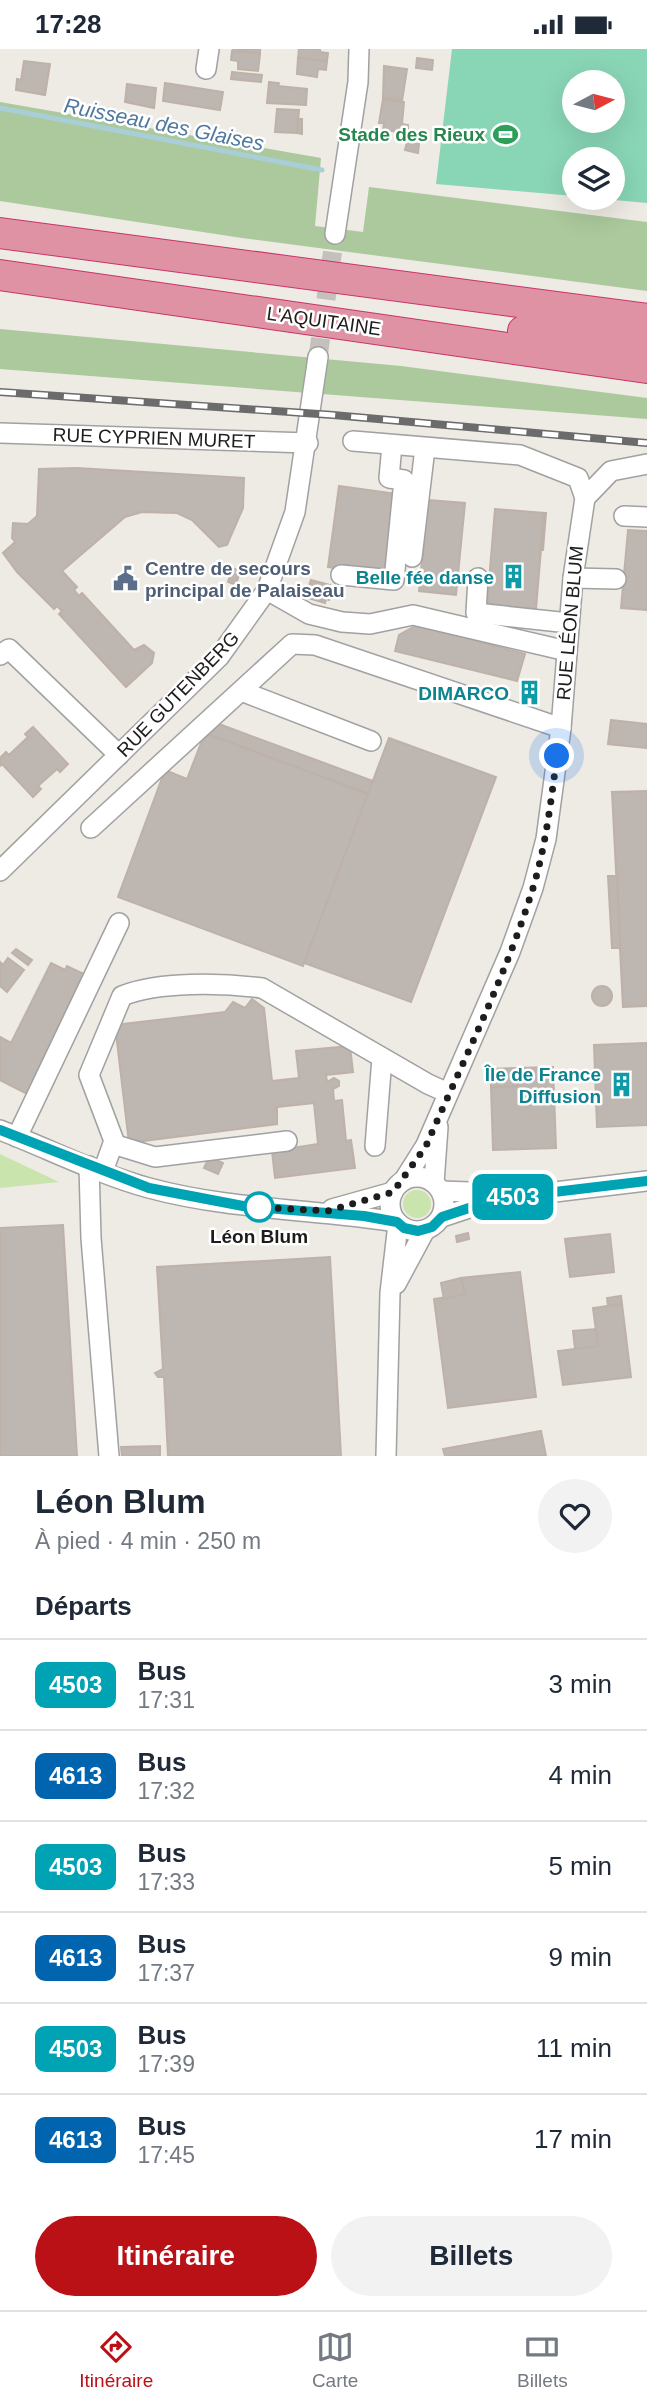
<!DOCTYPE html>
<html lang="fr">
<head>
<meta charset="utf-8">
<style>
  body { margin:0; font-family:Arial,sans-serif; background:#f2f2f3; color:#1f2937; height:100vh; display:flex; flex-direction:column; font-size:26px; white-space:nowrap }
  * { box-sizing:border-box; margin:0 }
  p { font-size:23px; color:#747a83 }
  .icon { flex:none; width:38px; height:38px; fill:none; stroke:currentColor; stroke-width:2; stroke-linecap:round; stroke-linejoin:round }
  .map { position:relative; height:1407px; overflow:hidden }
  .details { display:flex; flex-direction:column; background:#fff; flex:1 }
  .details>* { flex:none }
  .badge { padding:0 14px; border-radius:10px; font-size:24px; line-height:46px }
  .needle { width:46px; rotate:83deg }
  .controls { position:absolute; left:562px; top:21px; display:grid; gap:14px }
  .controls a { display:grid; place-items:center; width:63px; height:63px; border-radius:50%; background:#fff; box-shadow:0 7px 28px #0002; font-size:35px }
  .you { position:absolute; width:35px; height:35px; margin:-18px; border:5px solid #fff; border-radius:50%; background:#1a73e8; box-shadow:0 0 0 10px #1a73e833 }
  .map>.badge { position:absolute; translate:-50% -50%; box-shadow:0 0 0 4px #fff }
  h2 { padding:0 35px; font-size:26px; line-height:63px }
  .round { display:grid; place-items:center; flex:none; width:74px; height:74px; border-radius:37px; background:#f2f2f3 }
  .head { display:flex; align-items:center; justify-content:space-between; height:119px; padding:0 35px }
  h1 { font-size:33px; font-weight:700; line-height:52px }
  .primary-button { display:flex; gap:14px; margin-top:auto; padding:14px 35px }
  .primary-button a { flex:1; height:80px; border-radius:42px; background:#ba1117; color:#fff; font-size:28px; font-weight:700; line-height:80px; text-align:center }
  .primary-button a+a { background:#f2f2f3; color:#1f2937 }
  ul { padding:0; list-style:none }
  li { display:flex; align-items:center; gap:21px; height:91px; padding:0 35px; border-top:2px solid #e0e1e3 }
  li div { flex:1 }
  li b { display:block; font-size:26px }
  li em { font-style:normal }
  li .badge { min-width:77px; font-weight:700; text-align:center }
  .status { display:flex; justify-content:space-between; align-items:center; height:49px; padding:0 35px; background:#fff; direction:ltr }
  .status svg { height:19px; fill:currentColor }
  .tabs { display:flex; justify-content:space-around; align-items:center; height:98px; border-top:2px solid #e0e1e3; background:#fff; font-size:19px; color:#747a83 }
  .tabs a { display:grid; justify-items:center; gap:4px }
  .tabs .on { color:#ba1117 }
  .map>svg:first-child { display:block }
  .grass { fill:#cae4ae }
  .forest { fill:#abc99c }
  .pitch { fill:#89d6b6; fill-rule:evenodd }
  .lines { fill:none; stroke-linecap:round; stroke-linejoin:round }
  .stream { stroke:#a8ced8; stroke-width:5 }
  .building { fill:#beb6b1; stroke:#beb1a8; stroke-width:2 }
  .minor-tunnel { stroke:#c4c1bc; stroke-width:19; stroke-dasharray:19 10; stroke-linecap:butt }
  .minor-casing { stroke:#a1a1a1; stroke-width:22 }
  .highway-casing { stroke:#ca336c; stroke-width:32 }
  .minor { stroke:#fff; stroke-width:19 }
  .highway { stroke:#df92a3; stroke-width:30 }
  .rail-casing { stroke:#6b6b6b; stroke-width:8 }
  .rail { stroke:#fff; stroke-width:5; stroke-dasharray:16; stroke-linecap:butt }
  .line-casing { stroke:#fff; stroke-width:16 }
  .line { stroke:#00a3b4; stroke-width:10 }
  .walk { stroke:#1d1d1d; stroke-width:7; stroke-dasharray:0 12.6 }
  .stop-dot { fill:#fff; stroke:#00a3b4; stroke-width:3.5 }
  .labels { text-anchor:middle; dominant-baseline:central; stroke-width:5; stroke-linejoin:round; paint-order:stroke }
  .leisure-label { font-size:19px; font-weight:bold; fill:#27864d; stroke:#fff; text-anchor:end }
  .street-label { font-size:19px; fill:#1d1d1d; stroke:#fff }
  .service-label { font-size:19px; font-weight:bold; fill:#4e5e75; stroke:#fff; text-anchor:start }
  .culture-label { font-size:19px; font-weight:bold; fill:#0d838f; stroke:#fff; text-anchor:end }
  .stop-label { font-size:19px; font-weight:bold; fill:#1d1d1d; stroke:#fff }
  .water-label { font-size:21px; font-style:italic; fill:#4f799e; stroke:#fff }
</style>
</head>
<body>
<div class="status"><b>17:28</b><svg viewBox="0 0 49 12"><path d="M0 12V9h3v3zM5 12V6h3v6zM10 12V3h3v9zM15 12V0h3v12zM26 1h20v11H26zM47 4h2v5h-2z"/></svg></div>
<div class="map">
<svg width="647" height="1407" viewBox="0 0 647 1407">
  <rect width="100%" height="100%" fill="#eeeae4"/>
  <g class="grass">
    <path d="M0,1105L59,1133L0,1139Z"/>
    <circle cx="417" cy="1155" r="14"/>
  </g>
  <g class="forest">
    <path d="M0,53L321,109L315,177L363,183L369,138L647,173V242L242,189L0,152Z"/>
    <path d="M0,280L401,317L647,349V370L0,320Z"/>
  </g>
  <path class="pitch" d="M452,0H647V154L593,149H612V110H574V147L436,135ZM574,33H612V72H574Z"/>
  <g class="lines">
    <path class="stream" d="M0,59L322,121"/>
  </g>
  <g class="building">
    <path d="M232,0H260V5Z"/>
    <path d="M299,0H320V3L328,4L327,12L298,9Z"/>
    <path d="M232,2L260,5L258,22L238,20V12L231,11Z"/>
    <path d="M298,9L327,12L326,21L318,20L317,28L297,25Z"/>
    <path d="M417,9L433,11L432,21L416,19Z"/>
    <path d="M24,12L50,15L45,46L16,41L17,30L21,31Z"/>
    <path d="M384,17L407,20L402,52L383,49Z"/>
    <path d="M232,23L262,26L261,33L231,30Z"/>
    <path d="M269,33L279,34L278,37L307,40L306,56L267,54Z"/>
    <path d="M165,34L223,43L220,61L163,52Z"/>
    <path d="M127,35L156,39L154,59L125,53Z"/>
    <path d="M383,50L404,53L402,75L408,76V84L383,81L384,74H379Z"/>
    <path d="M277,60L299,61L297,84L275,83Z"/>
    <path d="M298,70H302V85L297,84Z"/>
    <path d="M407,93L419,95L418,104L405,101Z"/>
    <path d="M77,419L244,429L243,459L227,496L219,498L192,471L177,464L142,463L125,468L62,522L77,538L74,541L79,547L82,544L134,601L144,596L154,604L152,614L126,638L59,565L62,562L57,557L54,560L17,523L3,504L15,493L12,489L13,474L28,475L37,467L39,420Z"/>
    <path d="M339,437L398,445L388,525L328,518Z"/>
    <path d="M428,451L465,454L456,546L419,542Z"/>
    <path d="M495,460L544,464L536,560L487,556Z"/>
    <path d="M544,464H546L543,501H541Z"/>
    <path d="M628,481L647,482V561L621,559Z"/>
    <path d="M232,519L240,522L236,536L228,533Z"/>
    <path d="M311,531L330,536L329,540L332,541L329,551L326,550L325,554L305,548Z"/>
    <path d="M417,576L525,605L517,632L395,602L399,586Z"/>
    <path d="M525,636L536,637L535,652L523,650Z"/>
    <path d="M611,671L647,675V699L608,695Z"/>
    <path d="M219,675L373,732L368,745L205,684Z"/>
    <path d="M33,678L68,715L60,723L57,720L38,737L41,740L33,748L2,715L0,717V709L6,703L9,706L28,688L25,685Z"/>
    <path d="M205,684L368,745L303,917L118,848L165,721L187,730Z"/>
    <path d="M389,689L496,728L411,953L304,914Z"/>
    <path d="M647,742V957L623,958L612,743Z"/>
    <path d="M608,827H617L620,899H612Z"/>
    <path d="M16,900L32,911L28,916L12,904Z"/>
    <path d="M8,909L24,921L7,943L0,937V913L3,916Z"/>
    <path d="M51,914L65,921L67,917L86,926L27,1045L0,1031V988L11,994Z"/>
    <circle cx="602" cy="947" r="10"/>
    <path d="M252,950L264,959L272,1032L299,1029L296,1002L350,997L353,1023L326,1026L327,1033L334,1029L339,1032V1037L333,1040L334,1052L342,1051L346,1092L351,1091L355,1119L275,1129L272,1102L318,1095L314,1054L277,1058V1075L129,1094L115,976L225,963L233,953L245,959Z"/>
    <path d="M647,994V1076L597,1078L594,996Z"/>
    <path d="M553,1018L556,1099L493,1101L491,1038L518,1037V1019Z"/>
    <path d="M518,1019V1037L491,1038L490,1020Z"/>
    <path d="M209,1108L223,1114L218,1125L204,1119Z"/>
    <path d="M63,1176L77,1407H0V1179Z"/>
    <path d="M468,1184L469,1190L457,1193L456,1187Z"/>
    <path d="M610,1185L614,1223L570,1228L565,1190Z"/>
    <path d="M330,1208L341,1407H168L164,1328H158L155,1324L163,1320L157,1218Z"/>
    <path d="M520,1223L536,1348L448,1359L434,1250L465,1245L461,1229Z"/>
    <path d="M461,1229L465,1245L444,1250L441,1234Z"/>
    <path d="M621,1247L622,1255L608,1257L607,1249Z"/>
    <path d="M622,1255L631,1328L563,1336L558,1302L598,1297L593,1259Z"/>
    <path d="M596,1280L598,1297L575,1300L573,1282Z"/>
    <path d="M541,1382L546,1407H445L443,1400Z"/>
    <path d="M160,1397V1407H122L121,1398Z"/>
  </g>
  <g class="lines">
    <path class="minor-tunnel" d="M318,308L335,185"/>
    <defs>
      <g id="minor">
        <path d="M206,20L209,0"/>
        <path d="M335,185L358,33L359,0"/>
        <path d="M0,384L308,394"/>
        <path d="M353,392L520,406L578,429L585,449"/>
        <path d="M624,467L647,468"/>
        <path d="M412,508L425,399"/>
        <path d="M341,526L394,531L404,431L389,429L392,396"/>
        <path d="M478,529L476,564L569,574"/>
        <path d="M573,529L616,530"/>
        <path d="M267,541L309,565L342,573L370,575L413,566L567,602"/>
        <path d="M0,606L9,600L119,706"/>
        <path d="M241,642L371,692"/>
        <path d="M91,779L292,595L315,596L561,679"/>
        <path d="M0,822L219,608L267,541L295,463L318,308"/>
        <path d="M0,1081C49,1100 98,1125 149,1139C230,1161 315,1160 397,1173"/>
        <path d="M17,1088L119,874"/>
        <path d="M113,1095L155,1108L287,1092"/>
        <path d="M375,1097L382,1009"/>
        <path d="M89,1117L91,1189L109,1407"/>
        <path d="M103,1122L114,1092L89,1026L122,947C159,932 222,934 262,939L428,1035L448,1044"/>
        <circle cx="417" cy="1155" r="27"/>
        <path d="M404,1131L426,1096L510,903L533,839L546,790L561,679L573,529L585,449L611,422L647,415"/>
        <path d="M434,1134L438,1078"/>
        <path d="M441,1142L469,1143L496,1150"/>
        <path d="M332,1160L393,1143"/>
        <path d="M442,1168L496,1150L647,1132"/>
        <path d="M396,1235L425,1181"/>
        <path d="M386,1407L390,1244L398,1175"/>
      </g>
      <g id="highway">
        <path d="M0,184L647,270"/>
        <path d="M0,226L647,319"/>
        <path d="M523,282L647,294"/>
      </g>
    </defs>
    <use href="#minor" class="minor-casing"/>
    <use href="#highway" class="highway-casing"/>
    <use href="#minor" class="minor"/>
    <use href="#highway" class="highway"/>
    <defs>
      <path id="rail" d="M0,343L333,366L647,394"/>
    </defs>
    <use href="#rail" class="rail-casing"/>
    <use href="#rail" class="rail"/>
  </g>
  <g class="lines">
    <defs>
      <path id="line" d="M0,1081L149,1139L243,1157L364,1167L397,1173L404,1179L418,1182L432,1178L442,1168L496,1150L647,1132"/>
    </defs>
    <use href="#line" class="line-casing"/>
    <use href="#line" class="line"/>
    <path class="walk" d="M259,1158H256L328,1162L393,1143L426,1097C463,1012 506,927 533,839C546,796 551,751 557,707"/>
  </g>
  <defs>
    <symbol id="stadium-bare" viewBox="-9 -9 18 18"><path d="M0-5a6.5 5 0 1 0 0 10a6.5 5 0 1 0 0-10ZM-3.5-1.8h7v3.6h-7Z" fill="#2e9e5b" stroke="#fff" stroke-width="2.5" paint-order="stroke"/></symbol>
    <symbol id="building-bare" viewBox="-9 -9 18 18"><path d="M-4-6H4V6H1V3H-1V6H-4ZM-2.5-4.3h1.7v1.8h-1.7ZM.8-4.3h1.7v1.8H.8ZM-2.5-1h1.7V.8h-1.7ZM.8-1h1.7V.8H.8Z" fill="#0f9aa8" stroke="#fff" stroke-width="2.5" paint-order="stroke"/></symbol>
    <symbol id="civic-bare" viewBox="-9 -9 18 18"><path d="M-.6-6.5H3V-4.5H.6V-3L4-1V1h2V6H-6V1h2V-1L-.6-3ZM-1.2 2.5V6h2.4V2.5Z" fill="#5c6f8a" stroke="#fff" stroke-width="2.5" paint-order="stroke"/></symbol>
  </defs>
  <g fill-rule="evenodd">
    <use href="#stadium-bare" x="488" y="68" width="35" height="35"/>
    <use href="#building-bare" x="496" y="510" width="35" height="35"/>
    <use href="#civic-bare" x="108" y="512" width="35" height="35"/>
    <use href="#building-bare" x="512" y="626" width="35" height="35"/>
    <use href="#building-bare" x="604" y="1018" width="35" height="35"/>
  </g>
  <circle class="stop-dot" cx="259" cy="1158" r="14"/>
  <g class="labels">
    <g class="leisure-label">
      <text x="485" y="85">Stade des Rieux</text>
    </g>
    <g class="street-label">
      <text transform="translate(324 272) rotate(8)">L'AQUITAINE</text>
      <text transform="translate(154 389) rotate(2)">RUE CYPRIEN MURET</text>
      <text transform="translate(570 574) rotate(-85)">RUE LÉON BLUM</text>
      <text transform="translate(178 645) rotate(-46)">RUE GUTENBERG</text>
    </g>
    <g class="service-label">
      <text x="145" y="519">Centre de secours<tspan x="145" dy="22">principal de Palaiseau</tspan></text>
    </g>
    <g class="culture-label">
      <text x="494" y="528">Belle fée danse</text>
      <text x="509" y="644">DIMARCO</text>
      <text x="601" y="1025">Île de France<tspan x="601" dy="22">Diffusion</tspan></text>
    </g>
    <g class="stop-label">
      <text x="259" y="1187">Léon Blum</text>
    </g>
    <g class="water-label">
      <text transform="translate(164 75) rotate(11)">Ruisseau des Glaises</text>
    </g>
  </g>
</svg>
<div class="controls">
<a><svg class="needle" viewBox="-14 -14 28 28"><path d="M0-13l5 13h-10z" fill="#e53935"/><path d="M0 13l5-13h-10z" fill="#747a83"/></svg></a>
<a><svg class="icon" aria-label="layers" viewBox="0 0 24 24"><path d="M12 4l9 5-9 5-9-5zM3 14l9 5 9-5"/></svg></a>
</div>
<div class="you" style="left:557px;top:707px"></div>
<b class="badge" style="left:513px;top:1148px;background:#00a3b4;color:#fff">4503</b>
</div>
<section class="details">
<div class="head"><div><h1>Léon Blum</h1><p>À pied · 4 min · 250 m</p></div><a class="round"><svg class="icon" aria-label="heart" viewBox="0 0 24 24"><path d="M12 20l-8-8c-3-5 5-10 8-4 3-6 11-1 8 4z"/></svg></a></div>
<h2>Départs</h2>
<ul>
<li><span class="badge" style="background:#00a3b4;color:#fff">4503</span><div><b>Bus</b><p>17:31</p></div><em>3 min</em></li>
<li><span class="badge" style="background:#0065ae;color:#fff">4613</span><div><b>Bus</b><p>17:32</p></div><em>4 min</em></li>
<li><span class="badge" style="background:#00a3b4;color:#fff">4503</span><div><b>Bus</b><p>17:33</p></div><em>5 min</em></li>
<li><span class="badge" style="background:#0065ae;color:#fff">4613</span><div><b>Bus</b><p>17:37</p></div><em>9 min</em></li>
<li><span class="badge" style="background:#00a3b4;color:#fff">4503</span><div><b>Bus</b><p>17:39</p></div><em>11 min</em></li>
<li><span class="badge" style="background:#0065ae;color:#fff">4613</span><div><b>Bus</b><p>17:45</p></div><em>17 min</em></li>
</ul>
<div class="primary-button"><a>Itinéraire</a><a>Billets</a></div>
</section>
<nav class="tabs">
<a class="on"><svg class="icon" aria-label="directions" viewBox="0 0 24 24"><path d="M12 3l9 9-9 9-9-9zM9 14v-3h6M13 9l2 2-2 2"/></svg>Itinéraire</a>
<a><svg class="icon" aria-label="map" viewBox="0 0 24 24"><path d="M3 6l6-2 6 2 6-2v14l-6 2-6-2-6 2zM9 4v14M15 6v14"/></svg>Carte</a>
<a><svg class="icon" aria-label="tickets" viewBox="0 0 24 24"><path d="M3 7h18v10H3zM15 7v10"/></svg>Billets</a>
</nav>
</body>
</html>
